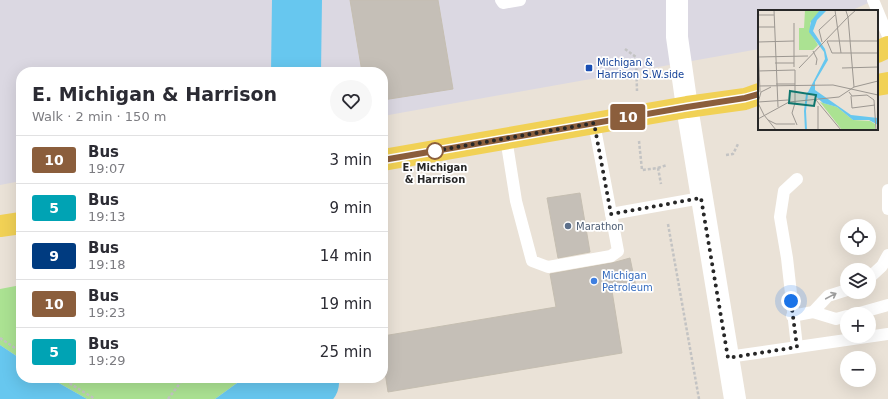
<!DOCTYPE html>
<html lang="en">
<head>
<meta charset="utf-8">
<style>
  body { margin:0; font-family:"DejaVu Sans",sans-serif; background:#f7f7f7; color:#2b2b33; height:100vh; display:flex; flex-direction:column; font-size:15px; white-space:nowrap }
  * { box-sizing:border-box; margin:0 }
  p { font-size:13px; color:#7c7c81 }
  .icon { flex:none; width:22px; height:22px; fill:none; stroke:currentColor; stroke-width:2; stroke-linecap:round; stroke-linejoin:round }
  .map { position:relative; flex:1; overflow:hidden }
  .side { position:absolute; left:16px; top:67px; width:372px; height:316px; display:flex; flex-direction:column; background:#fff; border-radius:16px; box-shadow:0 4px 16px #0002 }
  .side>* { flex:none }
  .badge { padding:0 8px; border-radius:3px; font-size:14px; line-height:26px }
  .fabs { position:absolute; left:840px; top:219px; display:grid; gap:8px }
  .fabs a { display:grid; place-items:center; width:36px; height:36px; border-radius:50%; background:#fff; box-shadow:0 4px 16px #0002; font-size:20px }
  .you { position:absolute; width:20px; height:20px; margin:-10px; border:3px solid #fff; border-radius:50%; background:#1a73e8; box-shadow:0 0 0 6px #1a73e833 }
  .map>.badge { position:absolute; translate:-50% -50%; box-shadow:0 0 0 2px #fff }
  .round { display:grid; place-items:center; flex:none; width:42px; height:42px; border-radius:21px; background:#f7f7f7 }
  .head { display:flex; align-items:center; justify-content:space-between; height:68px; padding:0 16px }
  h1 { font-size:19px; font-weight:700; line-height:30px }
  ul { padding:0; list-style:none }
  li { display:flex; align-items:center; gap:12px; height:48px; padding:0 16px; border-top:1px solid #e1e1e2 }
  li div { flex:1 }
  li b { display:block; font-size:15px }
  li em { font-style:normal }
  li .badge { min-width:44px; font-weight:700; text-align:center }
  .map>svg:first-child { display:block }
  .industrial { fill:#dbd8e2 }
  .green { fill:#abe292 }
  .water { fill:#67c7ef }
  .lines { fill:none; stroke-linecap:round; stroke-linejoin:round }
  .river { stroke:#67c7ef; stroke-width:50 }
  .building { fill:#c5bfb7; stroke:#c5beb1 }
  .path { stroke:#c3c3c3; stroke-width:2.5; stroke-dasharray:3 2; stroke-linecap:butt }
  .service { stroke:#fff; stroke-width:12 }
  .minor { stroke:#fff; stroke-width:22 }
  .tertiary { stroke:#fff; stroke-width:22 }
  .primary { stroke:#f1d155; stroke-width:22 }
  .oneway { stroke:#9e9e9e }
  .line-casing { stroke:#fff; stroke-width:9 }
  .line { stroke:#8b5e3c; stroke-width:6 }
  .walk { stroke:#272727; stroke-width:4; stroke-dasharray:0 7.2 }
  .transit-dot { fill:#1a4fb4; stroke:#fff; stroke-width:1.5 }
  .stop-dot { fill:#fff; stroke:#8b5e3c; stroke-width:2 }
  .service-dot { fill:#5c6f8a; stroke:#fff; stroke-width:1.5 }
  .shop-dot { fill:#3f7fe0; stroke:#fff; stroke-width:1.5 }
  .labels { text-anchor:middle; dominant-baseline:central; stroke-width:3.5; stroke-linejoin:round; paint-order:stroke }
  .transit-label { font-size:10px; fill:#164399; stroke:#fff; text-anchor:start }
  .stop-label { font-size:10px; font-weight:bold; fill:#272727; stroke:#fff }
  .service-label { font-size:10px; fill:#4e5e75; stroke:#fff; text-anchor:start }
  .shop-label { font-size:10px; fill:#366cbe; stroke:#fff; text-anchor:start }
  .inset-river { fill:none; stroke:#67c7ef; stroke-width:2 }
  .inset-road { fill:none; stroke:#9c9791; stroke-width:1 }
  .view { fill:#0f766e; fill-opacity:0.15; stroke:#0f766e; stroke-width:2 }
  .inset-edge { fill:none; stroke:#272727; stroke-width:2 }
</style>
</head>
<body>
<div class="map">
<svg width="888" height="399" viewBox="0 0 888 399">
  <rect width="100%" height="100%" fill="#eae2d7"/>
  <path class="industrial" d="M0,0H875L850,11H759V49L383,116V72H21V181L0,185Z"/>
  <g class="green">
    <path d="M21,285V359L0,345V289Z"/>
    <path d="M50,378H244L215,399H87Z"/>
  </g>
  <g class="water">
    <path d="M0,345L21,359V378H50L87,399H0Z"/>
    <path d="M244,378H308L314,383L313,399H215Z"/>
  </g>
  <g class="lines">
    <g class="river">
      <path d="M296,72L297,0"/>
      <path d="M293,399L314,383L313,378"/>
    </g>
  </g>
  <g class="building">
    <path d="M350,0H438L453,89L383,100V72H362Z"/>
    <path d="M580,193L590,252L558,258L547,198Z"/>
    <path d="M630,258L636,287L612,291L622,353L388,392L383,359V336L556,307L550,274L612,263Z"/>
  </g>
  <g class="lines">
    <g class="path">
      <path d="M625,49L636,57L637,91"/>
      <path d="M639,141L642,170L658,168L661,184"/>
      <path d="M726,155L733,154L738,144"/>
      <path d="M658,168L667,165"/>
      <path d="M668,224L699,399"/>
      <path d="M0,338L21,352"/>
      <path d="M61,378L95,399"/>
      <path d="M175,378L181,382"/>
      <path d="M168,399L184,378"/>
    </g>
    <g class="service">
      <path d="M501,0L503,3L520,0"/>
      <path d="M873,0L888,36"/>
      <path d="M506,138L516,201L532,261L548,267L611,256L618,251L594,123"/>
      <path d="M888,209V190"/>
      <path d="M611,214L701,198"/>
      <path d="M869,278L882,266L888,255"/>
      <path d="M813,312L836,319L847,316"/>
      <path d="M856,314L888,305"/>
      <path d="M792,316L813,312L828,296L847,290"/>
      <path d="M797,347L787,258L780,217L784,191L797,179"/>
      <path d="M728,357L888,334"/>
    </g>
    <path class="minor" d="M677,0V37L687,107"/>
    <path class="tertiary" d="M687,107L735,399"/>
    <g class="primary">
      <path d="M877,52L888,47"/>
      <path d="M877,85L888,83"/>
      <path d="M383,160L687,107L745,99L759,94"/>
      <path d="M0,226L21,223"/>
    </g>
  </g>
  <defs><path id="oneway-shaft" d="M-6 0H5M1.5-3L5.5 0L1.5 3" fill="none" stroke-width="1.6" stroke-linecap="round" stroke-linejoin="round"/></defs>
  <use class="oneway" href="#oneway-shaft" transform="translate(831 296) rotate(-28)"/>
  <g class="lines">
    <defs>
      <path id="line" d="M383,160L687,107L745,98L759,94"/>
    </defs>
    <use href="#line" class="line-casing"/>
    <use href="#line" class="line"/>
    <path class="walk" d="M435,151L429,152L594,123L611,214L701,198L728,358L797,347L791,301"/>
  </g>
  <rect class="transit-dot" x="585" y="64" width="8" height="8" rx="2"/>
  <circle class="stop-dot" cx="435" cy="151" r="8"/>
  <circle class="service-dot" cx="568" cy="226" r="4"/>
  <circle class="shop-dot" cx="594" cy="281" r="4"/>
  <g class="labels">
    <g class="transit-label">
      <text x="597" y="62">Michigan &amp;<tspan x="597" dy="12">Harrison S.W.side</tspan></text>
    </g>
    <g class="stop-label">
      <text x="435" y="167">E. Michigan<tspan x="435" dy="12">&amp; Harrison</tspan></text>
    </g>
    <g class="service-label">
      <text x="576" y="226">Marathon</text>
    </g>
    <g class="shop-label">
      <text x="602" y="275">Michigan<tspan x="602" dy="12">Petroleum</tspan></text>
    </g>
  </g>
  <g transform="translate(758 10)">
    <rect width="120" height="120" fill="#eae2d7"/>
    <path d="M47,0H64L52,13V22L60,35L55,40H41V18H46ZM62,92L79,97L95,110L112,111L117,114V120H84Z" fill="#abe292"/>
    <path d="M62,0H69L59,10L55,21L67,39L70,50L57,72V80L93,105L120,108V115L111,110H95L79,97L65,93L55,84H49L67,49L66,42L51,22L53,11Z" fill="#67c7ef"/>
    <path class="inset-river" d="M48,120L47,101L49,84L51,83"/>
    <path class="inset-road" d="M16,0L20,97M77,0L83,43M0,5H16M0,17H17M0,31L2,82M69,31L74,43H120M69,31H120M0,32L36,31M64,32L61,20L77,5M55,41L59,49L58,55M0,47L50,46M17,53H36M36,57V13M41,58L90,7L88,1M84,58L120,57M37,60V93L34,103L39,115M0,61L37,60M18,74H37M0,76L75,75L120,85M13,77L3,82L0,93L6,105L18,120M96,77L120,71M91,82L94,86L109,85L116,90L118,120M93,86L94,98L117,95M58,90L83,120M0,92L30,90M60,96V120M0,109L31,92L81,87L96,77L90,7L98,0M10,110L18,114H37"/>
    <path class="view" d="M32,81L58,85L56,96L31,93Z"/>
    <rect width="120" height="120" class="inset-edge"/>
  </g>
</svg>
<div class="fabs">
<a><svg class="icon" aria-label="locate" viewBox="0 0 24 24"><circle cx="12" cy="12" r="6"/><path d="M12 2v4M12 18v4M2 12h4M18 12h4"/></svg></a>
<a><svg class="icon" aria-label="layers" viewBox="0 0 24 24"><path d="M12 4l9 5-9 5-9-5zM3 14l9 5 9-5"/></svg></a>
<a>+</a>
<a>−</a>
</div>
<div class="you" style="left:791px;top:301px"></div>
<b class="badge" style="left:628px;top:117px;background:#8b5e3c;color:#fff">10</b>
<section class="side">
<div class="head"><div><h1>E. Michigan &amp; Harrison</h1><p>Walk · 2 min · 150 m</p></div><a class="round"><svg class="icon" aria-label="heart" viewBox="0 0 24 24"><path d="M12 20l-8-8c-3-5 5-10 8-4 3-6 11-1 8 4z"/></svg></a></div>
<ul>
<li><span class="badge" style="background:#8b5e3c;color:#fff">10</span><div><b>Bus</b><p>19:07</p></div><em>3 min</em></li>
<li><span class="badge" style="background:#00a3b4;color:#fff">5</span><div><b>Bus</b><p>19:13</p></div><em>9 min</em></li>
<li><span class="badge" style="background:#003b80;color:#fff">9</span><div><b>Bus</b><p>19:18</p></div><em>14 min</em></li>
<li><span class="badge" style="background:#8b5e3c;color:#fff">10</span><div><b>Bus</b><p>19:23</p></div><em>19 min</em></li>
<li><span class="badge" style="background:#00a3b4;color:#fff">5</span><div><b>Bus</b><p>19:29</p></div><em>25 min</em></li>
</ul>
</section>
</div>
</body>
</html>
